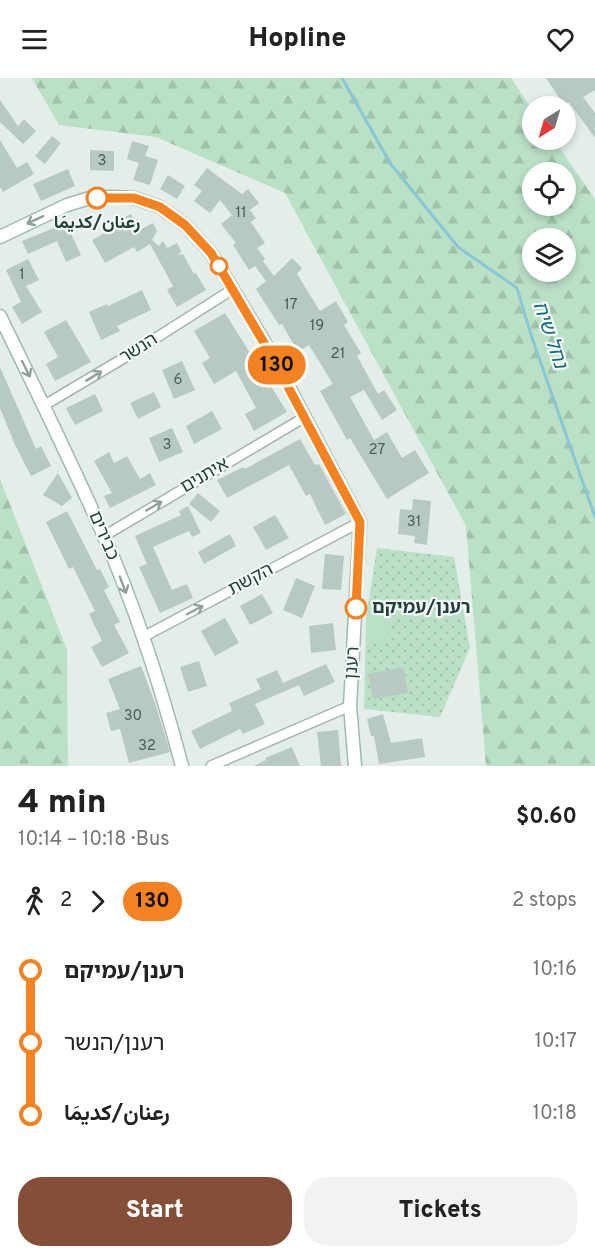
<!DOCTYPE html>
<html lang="en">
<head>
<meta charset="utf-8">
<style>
  body { margin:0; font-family:Overpass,Vazirmatn,"Noto Sans Hebrew",sans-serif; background:#f2f2f2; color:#222; height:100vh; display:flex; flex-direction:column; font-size:22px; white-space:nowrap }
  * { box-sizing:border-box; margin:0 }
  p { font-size:20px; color:#767676 }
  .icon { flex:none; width:33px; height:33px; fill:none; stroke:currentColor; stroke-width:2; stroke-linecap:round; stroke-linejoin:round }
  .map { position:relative; height:688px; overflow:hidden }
  .sheet { display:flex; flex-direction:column; background:#fff; flex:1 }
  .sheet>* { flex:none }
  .badge { padding:0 12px; border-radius:20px; font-size:21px; line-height:39px }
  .needle { width:39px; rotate:217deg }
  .fabs { position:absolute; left:522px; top:18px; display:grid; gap:12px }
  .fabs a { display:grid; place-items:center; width:54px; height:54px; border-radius:50%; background:#fff; box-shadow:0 3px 9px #0003; font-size:30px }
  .map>.badge { position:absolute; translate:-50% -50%; box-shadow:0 0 0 3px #fff }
  .legs { display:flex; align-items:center; gap:9px; height:66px; padding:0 18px; font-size:20px }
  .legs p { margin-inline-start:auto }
  .headline { display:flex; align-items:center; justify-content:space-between; height:102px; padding:0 18px }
  h1 { font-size:33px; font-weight:800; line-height:45px }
  .primary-button { display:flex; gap:12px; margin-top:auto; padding:12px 18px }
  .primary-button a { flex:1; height:69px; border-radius:24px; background:#844e38; color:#fff; font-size:24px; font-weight:800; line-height:69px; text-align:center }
  .primary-button a+a { background:#f2f2f2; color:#222 }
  ul { padding:0 18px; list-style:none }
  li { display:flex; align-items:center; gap:21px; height:72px; font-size:22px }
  li i { display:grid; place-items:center; width:9px; height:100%; margin:0 8px; background:currentColor }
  li i::after { content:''; width:15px; height:15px; margin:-8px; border:4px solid; border-radius:50%; background:#fff }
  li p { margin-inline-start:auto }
  li:first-child i { background:linear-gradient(#0000 50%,currentColor 0) }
  li:last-child i { background:linear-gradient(currentColor 50%,#0000 0) }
  header { display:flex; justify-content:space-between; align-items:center; height:78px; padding:0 18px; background:#fff; font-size:27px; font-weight:800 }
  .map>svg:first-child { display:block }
  .forest { fill:url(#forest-firs); fill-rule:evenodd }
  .park { fill:url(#park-dots) }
  .pitch { fill:#bae0c6 }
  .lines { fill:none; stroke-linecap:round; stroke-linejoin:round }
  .stream { stroke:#87c7d6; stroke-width:3 }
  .building { fill:#b8c9c2 }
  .street-casing { stroke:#a5b6b1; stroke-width:12 }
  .secondary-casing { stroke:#a0bab2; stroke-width:15 }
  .street { stroke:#fff; stroke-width:9 }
  .secondary { stroke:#fff; stroke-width:12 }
  .oneway { stroke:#90a09c }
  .line-1-casing { stroke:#fff; stroke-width:14 }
  .line-1 { stroke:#f58220; stroke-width:9 }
  .stop-1-dot { fill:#fff; stroke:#f58220; stroke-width:3 }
  .labels { text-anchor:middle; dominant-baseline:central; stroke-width:4.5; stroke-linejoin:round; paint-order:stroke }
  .number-label { font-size:15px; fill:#47625b }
  .stop-label { font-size:18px; font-weight:bold; fill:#214039; stroke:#f4faf7 }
  .street-label { font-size:18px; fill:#214039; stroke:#f4faf7 }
  .water-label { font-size:20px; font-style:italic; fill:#176b81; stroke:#f4faf7 }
</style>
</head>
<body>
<header><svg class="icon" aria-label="menu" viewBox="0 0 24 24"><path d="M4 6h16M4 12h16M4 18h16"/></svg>Hopline<svg class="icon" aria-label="heart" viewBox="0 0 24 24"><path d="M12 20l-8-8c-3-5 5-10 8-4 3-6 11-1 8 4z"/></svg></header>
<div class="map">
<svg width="595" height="688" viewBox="0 0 595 688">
  <defs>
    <pattern id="forest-firs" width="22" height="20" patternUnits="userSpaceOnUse" patternTransform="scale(1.5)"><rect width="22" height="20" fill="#bae0c6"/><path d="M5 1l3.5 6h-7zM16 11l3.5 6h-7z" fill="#a0c1ab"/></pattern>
    <pattern id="park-dots" width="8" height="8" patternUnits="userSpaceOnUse" patternTransform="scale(1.5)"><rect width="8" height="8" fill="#bae0c6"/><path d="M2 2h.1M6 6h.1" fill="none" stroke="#a0c1ab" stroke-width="1.8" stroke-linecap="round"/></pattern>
  </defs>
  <rect width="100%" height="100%" fill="#e3eee9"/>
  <g class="forest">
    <path d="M32,0H511L532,31V62H554L595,121V688H486L466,448L285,115L156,59L59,47ZM532,94H566V128H532ZM532,160H566V194H532Z"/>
    <path d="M0,401L67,572L68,688H0Z"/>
  </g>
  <path class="park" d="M377,470L454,479L470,570L440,639L364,631L366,541Z"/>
  <path class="pitch" d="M369,525L390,529L387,565L366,563Z"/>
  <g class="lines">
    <path class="stream" d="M342,0L390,85L458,169L517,210L532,260L595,439"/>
  </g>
  <g class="building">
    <path d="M546,0H595V12L583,19L595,35V60L569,24L564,27Z"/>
    <path d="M0,22L18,48L24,41L36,53L23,66L0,44Z"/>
    <path d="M52,58L61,65L45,86L35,78Z"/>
    <path d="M0,62L17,90L27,84L34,96L3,114L0,109Z"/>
    <path d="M132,63L149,68L145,78L158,82L150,107L133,102L139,85L127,81Z"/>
    <path d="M90,72L114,73V93L90,92Z"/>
    <path d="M207,90L242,116L248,111L259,125L250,132L256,140L251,144L265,165L257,170L265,181L263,183L274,198L292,180L302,190L297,196L320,233L336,223L348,244L344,247L361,275L357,278L378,316L384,312L397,332L382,342L364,312L350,319L374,362L387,354L402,380L415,372L429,395L387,421L350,360L347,362L320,313L333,306L309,267L298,274L282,246L279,247L256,211L266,203L255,188L249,192L233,167L236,165L221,146L232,137L220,122L210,135L194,123L202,113L194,107Z"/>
    <path d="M68,91L75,108L41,123L33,106Z"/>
    <path d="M168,97L185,108L177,121L160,111Z"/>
    <path d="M131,136L140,152L153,145L157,153L152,162L159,168L163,163L167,170L177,165L181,173L179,177L183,176L194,196L196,195L206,212L177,229L167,212L173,208L150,166L137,174L134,169L105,185L92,162L120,146L118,143Z"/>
    <path d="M66,145L81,177L66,184L57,163L28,176L22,163Z"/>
    <path d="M28,181L39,202L26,208L42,234L22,246L12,229L21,224L6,192Z"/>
    <path d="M142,212L151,232L117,248L120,253L101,262L89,234L107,226L108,228Z"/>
    <path d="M225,235L287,334L254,353L245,336L256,330L236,293L214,306L202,285L210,280L194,253Z"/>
    <path d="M66,242L91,284L55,303L46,286L58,279L44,254Z"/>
    <path d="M182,283L195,312L174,321L162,292Z"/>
    <path d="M0,289L36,371L41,368L51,388L31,398L15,367L0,330Z"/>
    <path d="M154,314L161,329L138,341L130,325Z"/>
    <path d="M95,316L103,333L75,347L66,330Z"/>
    <path d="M212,333L222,351L194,366L186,348Z"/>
    <path d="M172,350L183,374L159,384L149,360Z"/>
    <path d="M300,361L315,387L319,386L346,436L325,447L310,416L306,418L289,387L227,420L217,402L243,389L245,391Z"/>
    <path d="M109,374L114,385L127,378L140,401L150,395L156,407L110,430L104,418L112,415L94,383Z"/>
    <path d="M58,395L72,420L62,428L43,417Z"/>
    <path d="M198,415L220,433L211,444L189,426Z"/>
    <path d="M413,421L431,423L427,467L414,465L415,458L398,456L400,431L412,432Z"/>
    <path d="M188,428L201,455L192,459L189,453L153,469L172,512L187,506L193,520L160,535L139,489L147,486L135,458L181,437L179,433Z"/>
    <path d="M67,433L97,492L100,491L109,509L104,512L120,544L114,547L129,575L102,589L91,569L102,563L89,536L95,533L73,489L69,491L46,444Z"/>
    <path d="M275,437L289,460L266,472L253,449Z"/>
    <path d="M230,456L236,468L204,486L198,474Z"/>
    <path d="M325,476L344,478L341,512L322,511Z"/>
    <path d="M296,500L315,508L302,540L283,532Z"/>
    <path d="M262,516L273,535L250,547L240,528Z"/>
    <path d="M225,540L239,565L215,578L201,553Z"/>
    <path d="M333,545L336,572L311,575L309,548Z"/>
    <path d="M199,583L207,608L188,614L180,589Z"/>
    <path d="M326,586L335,604L304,618L299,607L255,626L265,646L243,656L240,651L200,671L191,653L232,633L229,625L261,611L256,601L277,592L283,605Z"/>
    <path d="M141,588L155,625L170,674L129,685L120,651L111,653L106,635L120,631L108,601Z"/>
    <path d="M403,589L408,615L373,621L368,596Z"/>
    <path d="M383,636L391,665L422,660L425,679L379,686L374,658H371L367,641Z"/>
    <path d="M338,652L341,688H321L317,654Z"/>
    <path d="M292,669L300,688H254L266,682L265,680Z"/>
  </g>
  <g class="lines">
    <defs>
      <g id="street">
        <path d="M43,328L134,274L233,211"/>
        <path d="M104,458L305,339"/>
        <path d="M143,559L360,444"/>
        <path d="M211,688L350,628"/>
      </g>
      <g id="secondary">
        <path d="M0,159L67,127L90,120L110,119L134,120L160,129L185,147L211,175L271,275L360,444L350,628L355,688"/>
        <path d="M0,238C35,310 71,383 103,456C136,530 161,609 182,688"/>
      </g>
    </defs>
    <use href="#street" class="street-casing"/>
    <use href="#secondary" class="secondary-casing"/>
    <use href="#street" class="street"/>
    <use href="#secondary" class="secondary"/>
  </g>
  <defs><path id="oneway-shaft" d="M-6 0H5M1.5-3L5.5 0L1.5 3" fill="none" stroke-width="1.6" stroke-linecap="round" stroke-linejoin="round" transform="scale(1.5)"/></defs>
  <g class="oneway">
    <use href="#oneway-shaft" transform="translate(35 142) rotate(155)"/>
    <use href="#oneway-shaft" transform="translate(26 291) rotate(64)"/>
    <use href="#oneway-shaft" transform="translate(94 298) rotate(-31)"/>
    <use href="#oneway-shaft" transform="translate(154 428) rotate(-30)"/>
    <use href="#oneway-shaft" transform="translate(123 507) rotate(69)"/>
    <use href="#oneway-shaft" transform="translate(195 532) rotate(-28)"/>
  </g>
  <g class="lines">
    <defs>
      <path id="line-1" d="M97,120H134L160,129L185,147L211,175L270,275L360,444L356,530"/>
    </defs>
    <use href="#line-1" class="line-1-casing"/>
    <use href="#line-1" class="line-1"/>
  </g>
  <g class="stop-1-dot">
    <circle cx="97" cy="120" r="10"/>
    <circle cx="219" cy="188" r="8"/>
    <circle cx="356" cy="530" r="10"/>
  </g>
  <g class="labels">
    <g class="number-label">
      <text x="102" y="83">3</text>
      <text x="241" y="135">11</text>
      <text x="22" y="197">1</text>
      <text x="291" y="227">17</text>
      <text x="317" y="248">19</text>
      <text x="338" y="276">21</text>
      <text x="178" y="302">6</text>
      <text x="167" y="367">3</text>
      <text x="377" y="372">27</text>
      <text x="414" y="444">31</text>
      <text x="133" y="638">30</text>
      <text x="147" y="668">32</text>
    </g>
    <g class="stop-label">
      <text x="97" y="145">رعنان/كديمَا</text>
      <text x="372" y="530" text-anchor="start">רענן/עמיקם</text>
    </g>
    <g class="street-label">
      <text transform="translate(139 271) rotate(-32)">הנשר</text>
      <text transform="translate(205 398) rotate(-30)">איתנים</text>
      <text transform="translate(103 458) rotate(67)">כבירים</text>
      <text transform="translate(251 502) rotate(-28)">הקשת</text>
      <text transform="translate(353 585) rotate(-86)">רענן</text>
    </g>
    <g class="water-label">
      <text transform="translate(549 257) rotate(71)">נחל שיח</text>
    </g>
  </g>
</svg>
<div class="fabs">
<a><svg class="needle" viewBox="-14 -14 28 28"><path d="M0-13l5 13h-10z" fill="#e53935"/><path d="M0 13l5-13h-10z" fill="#767676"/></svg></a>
<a><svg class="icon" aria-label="locate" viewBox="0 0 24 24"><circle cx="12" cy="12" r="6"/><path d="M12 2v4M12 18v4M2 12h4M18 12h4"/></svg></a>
<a><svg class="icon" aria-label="layers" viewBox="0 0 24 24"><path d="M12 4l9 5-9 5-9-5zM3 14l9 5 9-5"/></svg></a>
</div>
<b class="badge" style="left:277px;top:287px;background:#f58220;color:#111">130</b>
</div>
<section class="sheet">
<div class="headline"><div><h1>4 min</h1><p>10:14 – 10:18 · Bus</p></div><b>$0.60</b></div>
<div class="legs"><svg class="icon" aria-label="walk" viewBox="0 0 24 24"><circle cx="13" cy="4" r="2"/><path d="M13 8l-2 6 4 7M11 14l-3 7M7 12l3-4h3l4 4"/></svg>2<svg class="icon" aria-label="forward" viewBox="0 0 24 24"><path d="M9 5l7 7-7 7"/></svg><b class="badge" style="background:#f58220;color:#111">130</b><p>2 stops</p></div>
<ul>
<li><i style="color:#f58220"></i><b>רענן/עמיקם</b><p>10:16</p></li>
<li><i style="color:#f58220"></i><span>רענן/הנשר</span><p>10:17</p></li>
<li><i style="color:#f58220"></i><b>رعنان/كديمَا</b><p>10:18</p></li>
</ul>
<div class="primary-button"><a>Start</a><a>Tickets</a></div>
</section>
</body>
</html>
